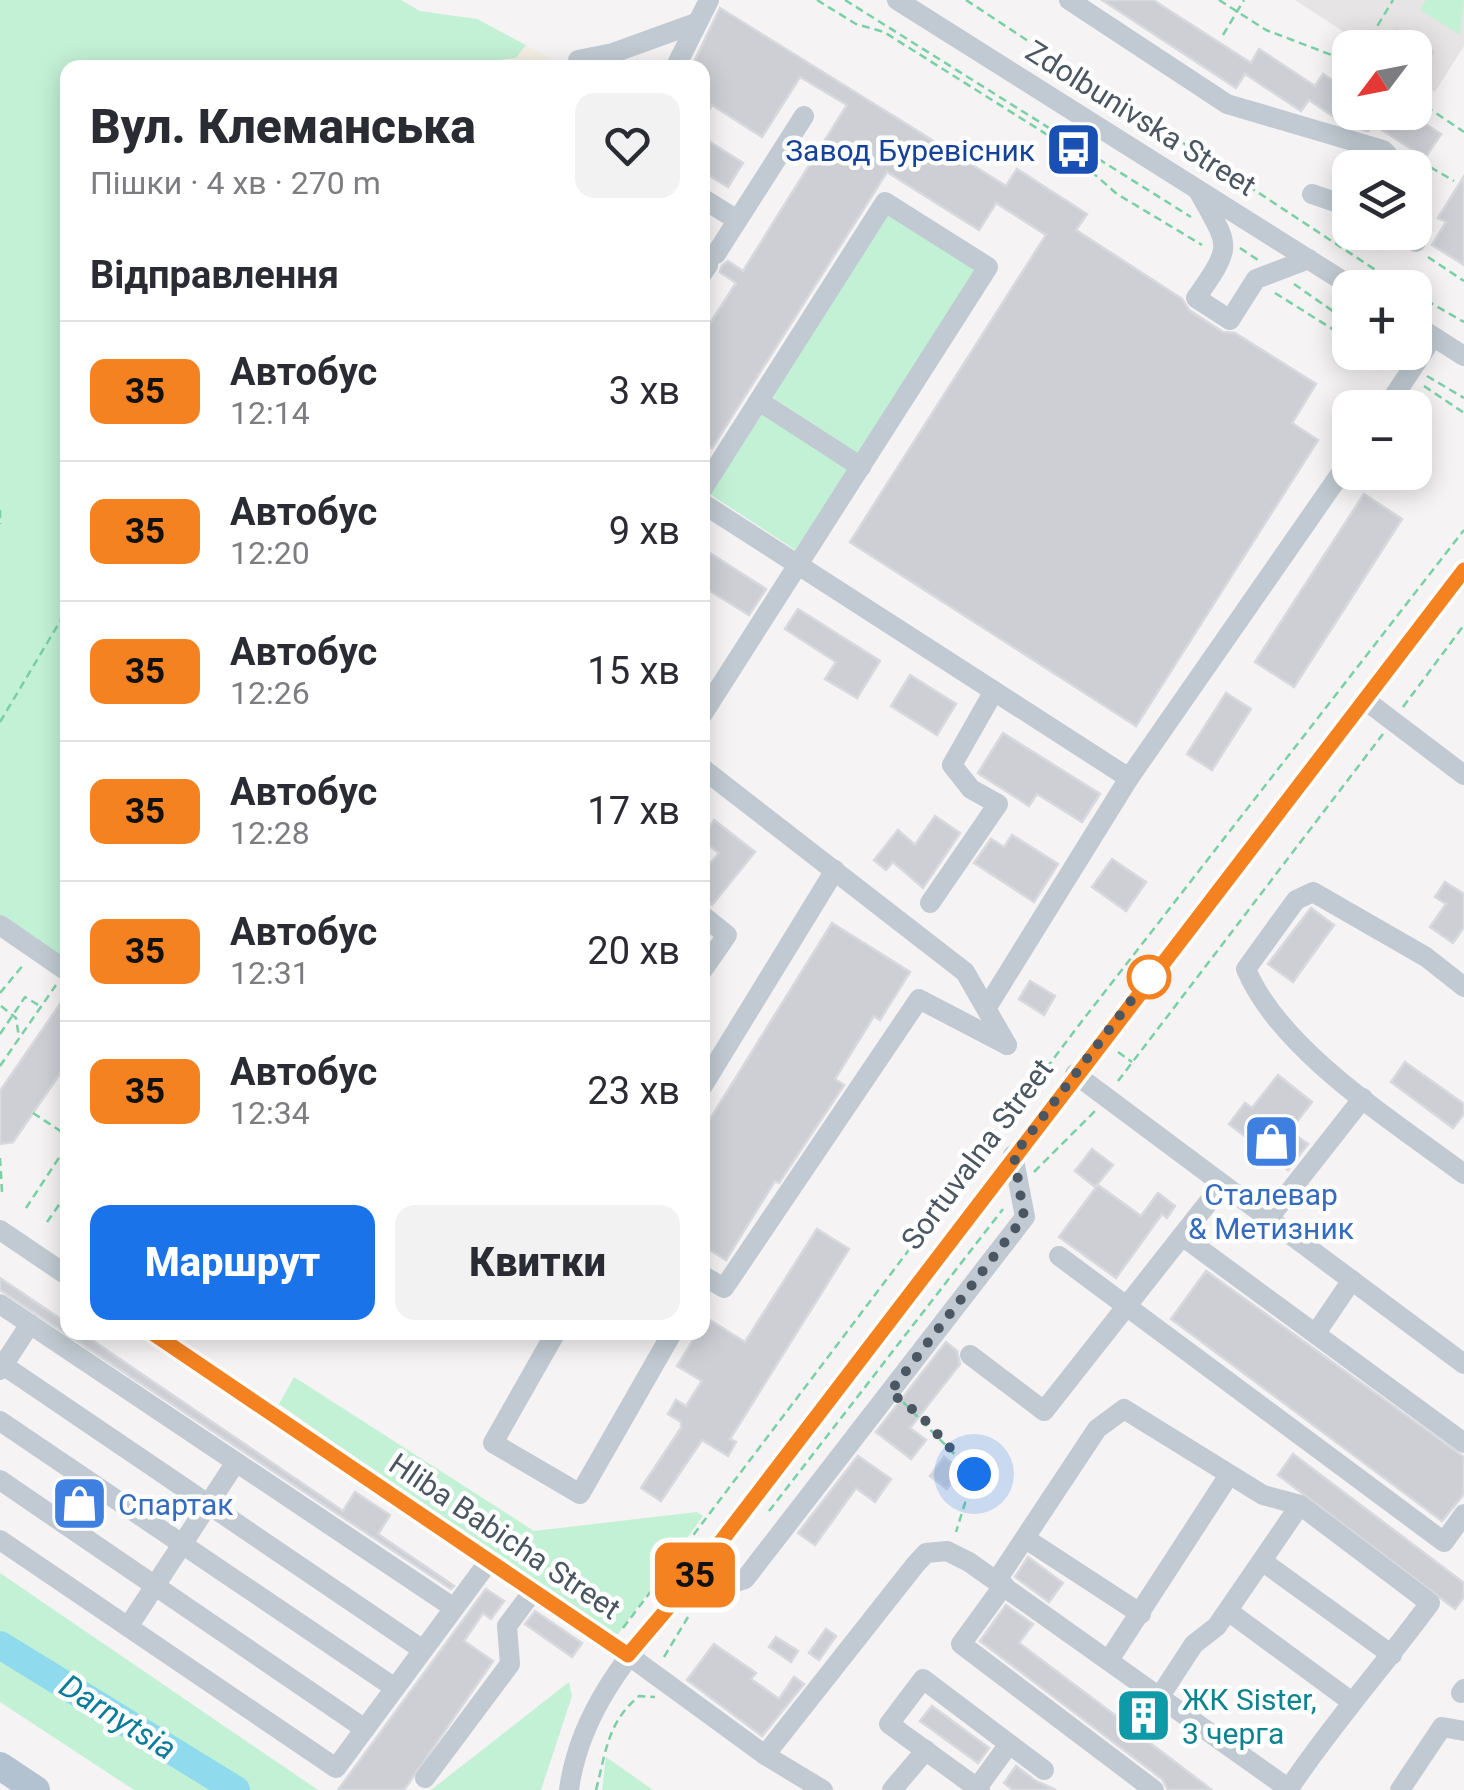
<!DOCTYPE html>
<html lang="uk">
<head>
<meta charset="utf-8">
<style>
  body { margin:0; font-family:Roboto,sans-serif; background:#f2f2f3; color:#2b2b33; height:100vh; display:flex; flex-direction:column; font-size:38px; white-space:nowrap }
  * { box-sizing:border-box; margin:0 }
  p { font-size:32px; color:#7c7c81 }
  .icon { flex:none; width:55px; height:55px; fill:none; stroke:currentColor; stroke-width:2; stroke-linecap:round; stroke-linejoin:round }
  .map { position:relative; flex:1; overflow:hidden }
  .drawer { position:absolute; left:60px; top:60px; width:650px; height:1280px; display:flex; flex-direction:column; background:#fff; border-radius:20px; box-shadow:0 5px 25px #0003 }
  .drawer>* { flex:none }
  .badge { padding:0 20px; border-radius:15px; font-size:35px; line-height:65px }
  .needle { width:65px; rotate:238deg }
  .tools { position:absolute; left:1332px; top:30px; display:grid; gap:20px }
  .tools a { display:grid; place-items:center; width:100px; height:100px; border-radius:20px; background:#fff; box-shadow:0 5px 25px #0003; font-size:50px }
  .you { position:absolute; width:50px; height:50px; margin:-25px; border:8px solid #fff; border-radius:50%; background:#1a73e8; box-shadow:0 0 0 15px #1a73e833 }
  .map>.badge { position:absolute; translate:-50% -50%; box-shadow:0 0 0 5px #fff }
  h2 { padding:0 30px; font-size:38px; line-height:90px }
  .round { display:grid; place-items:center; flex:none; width:105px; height:105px; border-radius:20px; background:#f2f2f3 }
  .summary { display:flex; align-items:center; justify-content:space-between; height:170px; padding:0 30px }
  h1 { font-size:48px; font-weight:800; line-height:75px }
  .button { display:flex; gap:20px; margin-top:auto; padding:20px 30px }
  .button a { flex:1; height:115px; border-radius:20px; background:#1a73e8; color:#fff; font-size:40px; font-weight:800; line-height:115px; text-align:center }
  .button a+a { background:#f2f2f3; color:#2b2b33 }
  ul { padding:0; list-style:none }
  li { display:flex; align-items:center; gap:30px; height:140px; padding:0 30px; border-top:2px solid #e1e1e2 }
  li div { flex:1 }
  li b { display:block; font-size:38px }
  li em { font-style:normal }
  li .badge { min-width:110px; font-weight:700; text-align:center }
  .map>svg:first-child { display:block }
  .education { fill:#e6e4e5 }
  .green { fill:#c3f1d5 }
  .sand { fill:#f5f0e5 }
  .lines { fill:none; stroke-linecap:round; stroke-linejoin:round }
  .river { stroke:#90daee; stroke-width:28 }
  .building { fill:#cdcfd5; stroke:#d7d9de; stroke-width:2.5 }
  .path { stroke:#7ad0a6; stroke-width:2.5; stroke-dasharray:8 5; stroke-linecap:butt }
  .minor { stroke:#c1cad2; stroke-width:20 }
  .major { stroke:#b3c2d1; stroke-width:28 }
  .line-casing { stroke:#fff; stroke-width:22 }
  .line { stroke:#f58220; stroke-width:15 }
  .walk { stroke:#4a5661; stroke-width:10; stroke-dasharray:0 18 }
  .stop-dot { fill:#fff; stroke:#f58220; stroke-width:5 }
  .labels { text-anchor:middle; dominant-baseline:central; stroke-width:9; stroke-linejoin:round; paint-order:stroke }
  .street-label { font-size:30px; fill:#4a5661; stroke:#fff }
  .transit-label { font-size:30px; fill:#164399; stroke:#fff; text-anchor:end }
  .shop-label { font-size:30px; fill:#366cbe; stroke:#fff }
  .culture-label { font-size:30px; fill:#0d838f; stroke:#fff; text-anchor:start }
  .water-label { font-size:32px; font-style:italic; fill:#0c7c9b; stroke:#fff }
</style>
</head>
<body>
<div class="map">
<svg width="1464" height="1790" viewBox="0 0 1464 1790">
  <rect width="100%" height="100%" fill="#f5f3f3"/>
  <path class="education" d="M1295,0H1464V46L1435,92L1415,79V48L1367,47Z"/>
  <g class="green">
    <path d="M0,0H401L420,11L477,19L526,45L516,58L464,64V67L68,68L67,964L0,917Z"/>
    <path d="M1426,0H1464L1460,35L1420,10Z"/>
    <path d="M888,212L978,270L862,456L772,397Z"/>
    <path d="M765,410L853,468L800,553L708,493Z"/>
    <path d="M294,1377L534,1531L697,1512L703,1516L618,1634H608L279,1404Z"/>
    <path d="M0,1573L318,1790H134L0,1702Z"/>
    <path d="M569,1682L572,1696L541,1790H431Z"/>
    <path d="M606,1757L653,1790H602Z"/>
  </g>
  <path class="sand" d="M526,45L567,67H464L463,64L516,58Z"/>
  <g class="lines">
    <path class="river" d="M0,1645L236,1790"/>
  </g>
  <g class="building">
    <path d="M1102,0H1153L1251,63L1259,49L1315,86L1323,74L1350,92V112H1407L1441,134L1425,158L1373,124L1368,131L1346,125L1309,100L1301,111L1245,74L1236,88Z"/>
    <path d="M720,8L1006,186L1017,169L1087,214L1076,230L1182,299L1189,310L1223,332L1235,333L1316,384L1292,423L1318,440L1136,726L850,542L1046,235L996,203L979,230L887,172L712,448L702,442V336L736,283L720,272L722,266L728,261L743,271L847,105L800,77L762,137L712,105L702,120V68H691Z"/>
    <path d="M1397,30L1433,52L1415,82V48H1387Z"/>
    <path d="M702,137L743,163L728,187L702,171Z"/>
    <path d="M1464,176V265L1432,245L1446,222L1438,218Z"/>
    <path d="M1364,494L1402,519L1294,687L1255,662Z"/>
    <path d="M702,548L766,589L749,615L702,586Z"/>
    <path d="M798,609L880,661L857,698L825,679L836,662L785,629Z"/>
    <path d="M910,675L956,704L937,735L891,706Z"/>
    <path d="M1226,693L1251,709L1212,770L1187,754Z"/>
    <path d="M1003,733L1100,794L1082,822L1037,794L1029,806L978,773Z"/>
    <path d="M935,816L960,833L923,888L893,862L886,870L874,860L898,830L915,845Z"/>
    <path d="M714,820L755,852L712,905L702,897V873L719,853L702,840Z"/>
    <path d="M1012,835L1058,864L1034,902L974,863L991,839L1004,847Z"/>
    <path d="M1112,859L1146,882L1126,911L1092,887Z"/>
    <path d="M1445,882L1464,894V927L1453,943L1430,927L1446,904L1435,897Z"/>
    <path d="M1311,908L1334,925L1293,982L1268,964Z"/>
    <path d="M832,923L910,972L880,1020L874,1016L835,1079L844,1085L779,1183L775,1181L726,1260L702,1245V1132Z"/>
    <path d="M1030,981L1055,996L1044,1015L1019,999Z"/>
    <path d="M60,1004L68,1010V1062L13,1142L0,1144V1091Z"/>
    <path d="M1405,1062L1464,1104V1114L1453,1128L1391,1082Z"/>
    <path d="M1278,1075L1312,1102L1290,1131L1308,1144L1288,1170L1229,1124L1245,1103L1252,1108Z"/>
    <path d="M1092,1149L1113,1165L1095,1187L1075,1171Z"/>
    <path d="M1098,1185L1141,1216L1158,1193L1175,1206L1167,1218L1162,1214L1116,1278L1059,1237Z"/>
    <path d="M817,1229L849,1249L730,1439L736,1442L728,1456L702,1440L661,1501L641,1488L681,1428V1422L668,1414L676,1400L686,1406L702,1381L677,1366L698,1332H702V1315L745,1342Z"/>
    <path d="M1206,1271L1464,1457V1494L1442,1521L1171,1319Z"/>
    <path d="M0,1278L68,1324V1332H80L343,1511L355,1492L390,1515L378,1534L454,1586L451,1589L0,1290Z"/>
    <path d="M946,1342L957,1351L960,1364L910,1428L926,1440L911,1459L876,1432Z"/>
    <path d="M1293,1454L1464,1583V1597L1455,1609L1278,1475Z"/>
    <path d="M858,1456L891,1479L875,1502L856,1488L815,1545L798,1533Z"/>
    <path d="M944,1457L961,1470L947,1489L930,1476Z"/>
    <path d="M1028,1557L1063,1583L1049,1602L1015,1577Z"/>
    <path d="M486,1589L504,1601L491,1619L483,1613L464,1641L493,1661L404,1790H338Z"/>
    <path d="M1006,1605L1033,1624L1019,1643L1116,1716L1132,1694L1167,1719L1150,1743L1212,1790H1168L1162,1779L980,1641Z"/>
    <path d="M535,1611L582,1643L572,1657L525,1624Z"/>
    <path d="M826,1629L836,1636L819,1660L809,1653Z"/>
    <path d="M776,1637L798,1651L791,1662L769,1647Z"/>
    <path d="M714,1644L756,1673L751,1679L779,1699L794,1677L804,1684L762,1736L687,1680Z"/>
    <path d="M932,1706L989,1748L978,1763L920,1721Z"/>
    <path d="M1016,1766L1036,1781L1056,1790H1013L1004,1783Z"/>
  </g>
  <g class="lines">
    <g class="path">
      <path d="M817,0L856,24L884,32L1054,139L1117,194L1202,245"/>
      <path d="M845,0L1191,217"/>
      <path d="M966,0L1403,288"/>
      <path d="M1219,0L1266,30L1350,62"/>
      <path d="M1223,35L1244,0"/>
      <path d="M1364,48L1393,0"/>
      <path d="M1415,99L1464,132"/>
      <path d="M1408,154L1454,181"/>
      <path d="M1240,248L1258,260"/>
      <path d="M1428,257L1464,281"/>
      <path d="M1294,284L1350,323"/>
      <path d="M1275,293L1350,340"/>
      <path d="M1415,294L1464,322"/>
      <path d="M1371,352L1392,365"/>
      <path d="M1392,352L1399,358"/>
      <path d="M1427,376L1464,398"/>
      <path d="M1424,386L1464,413"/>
      <path d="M0,510V524"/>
      <path d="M1403,707L1464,625"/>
      <path d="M0,722L68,608"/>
      <path d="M0,993L24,964"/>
      <path d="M1,1006L16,1018L19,1037"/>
      <path d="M0,1034L25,997L40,1006"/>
      <path d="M1118,1052L1132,1062"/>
      <path d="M0,1066L56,985"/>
      <path d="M1118,1081L1383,734"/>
      <path d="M33,1113L68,1136"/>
      <path d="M0,1158L2,1192"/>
      <path d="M1034,1172L1095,1111"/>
      <path d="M26,1208L68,1144"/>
      <path d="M47,1222L68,1192"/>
      <path d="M903,1402L974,1474L956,1532"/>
      <path d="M769,1511L1003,1209"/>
      <path d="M623,1628L1079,1025L1464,530"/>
      <path d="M664,1657L688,1617"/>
      <path d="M596,1790C606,1752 607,1723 639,1696L655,1697"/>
    </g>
    <g class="minor">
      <path d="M897,0L1354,288"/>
      <path d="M1069,0L1227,104L1383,150L1388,155L1387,168"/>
      <path d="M578,60L613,53L696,23"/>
      <path d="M675,68L709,0"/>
      <path d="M1198,190C1229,248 1235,242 1196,298L1230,320L1256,279L1309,259"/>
      <path d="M1312,194L1350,207"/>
      <path d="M702,198L737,220"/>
      <path d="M1401,232L1416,242"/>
      <path d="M716,254L804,116"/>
      <path d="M702,274L708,265"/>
      <path d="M1415,325L1464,356"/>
      <path d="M759,401L861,467"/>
      <path d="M1386,408L1433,337"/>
      <path d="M702,490L885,202L988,267L702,715"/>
      <path d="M702,503L1129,778"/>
      <path d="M1365,700L1464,775"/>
      <path d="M702,768L965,972L1007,1045"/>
      <path d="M930,903L998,804L971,789L952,765L994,691"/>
      <path d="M702,915L727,935L702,971"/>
      <path d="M0,925L68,972"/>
      <path d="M1464,987L1426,957L1313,892L1296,900L1246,969C1280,1051 1395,1122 1464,1174"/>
      <path d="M987,1007L1129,778L1350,460"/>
      <path d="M1075,1074L1464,1364"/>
      <path d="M702,1087L835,870"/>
      <path d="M1268,1219L1363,1098"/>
      <path d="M0,1230L68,1276"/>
      <path d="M1182,1236L1464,1443"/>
      <path d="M1059,1256L1444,1542L1464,1514"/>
      <path d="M702,1275L724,1288L919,999L1007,1045"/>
      <path d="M0,1304L454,1608"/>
      <path d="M151,1332L628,1655L765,1755L823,1790"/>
      <path d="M556,1332L493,1443L580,1494L671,1335"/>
      <path d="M1316,1333L1352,1280"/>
      <path d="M970,1355L1044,1411L1222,1185"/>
      <path d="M0,1363L423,1650"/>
      <path d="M0,1370L30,1324"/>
      <path d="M0,1421L395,1688"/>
      <path d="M0,1480L365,1729"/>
      <path d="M1026,1539L1141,1614"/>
      <path d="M0,1540L336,1768L489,1561"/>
      <path d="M1262,1561L1392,1655"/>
      <path d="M997,1580L1097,1429L1124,1409L1263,1495L1300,1505L1430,1603C1383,1667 1332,1724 1288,1790"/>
      <path d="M1004,1585L961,1644L1154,1790"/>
      <path d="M674,1603L745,1579L1025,1217L1013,1155"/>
      <path d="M1228,1611L1352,1702"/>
      <path d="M128,1627L236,1462"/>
      <path d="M1109,1660L1229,1475"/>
      <path d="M1461,1693L1464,1689"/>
      <path d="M1160,1696L1194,1644L1217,1626L1300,1505"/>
      <path d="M765,1755L915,1565L926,1553L947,1551L969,1562L1289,1789"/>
      <path d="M425,1778L510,1664L507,1626L533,1591"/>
      <path d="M977,1788L1009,1744"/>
      <path d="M569,1790C580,1706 637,1645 690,1582L1464,570"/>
      <path d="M892,1790L926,1750"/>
      <path d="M980,1790L889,1724L923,1679L1044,1770"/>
      <path d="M1400,1790L1442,1727L1464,1731"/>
    </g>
    <path class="major" d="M0,1766L36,1790"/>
  </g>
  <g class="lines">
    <defs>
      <path id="line" d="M151,1332L628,1655L690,1582L1464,570"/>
    </defs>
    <use href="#line" class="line-casing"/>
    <use href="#line" class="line"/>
    <path class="walk" d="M974,1474L921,1416L890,1392L1024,1217L1014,1155L1149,977"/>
  </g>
  <defs>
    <symbol id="bus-square" viewBox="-11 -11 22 22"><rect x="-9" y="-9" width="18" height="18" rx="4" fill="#1a4fb4" stroke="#fff"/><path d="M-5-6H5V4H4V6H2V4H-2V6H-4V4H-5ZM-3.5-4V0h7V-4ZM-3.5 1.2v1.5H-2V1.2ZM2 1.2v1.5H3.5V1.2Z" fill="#fff"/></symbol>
    <symbol id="shop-square" viewBox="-11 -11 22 22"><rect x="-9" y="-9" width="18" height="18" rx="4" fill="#3f7fe0" stroke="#fff"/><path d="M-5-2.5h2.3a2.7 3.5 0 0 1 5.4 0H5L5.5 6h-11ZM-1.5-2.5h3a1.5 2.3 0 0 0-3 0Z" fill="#fff"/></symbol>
    <symbol id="building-square" viewBox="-11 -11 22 22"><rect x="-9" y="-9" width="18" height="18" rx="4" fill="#0f9aa8" stroke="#fff"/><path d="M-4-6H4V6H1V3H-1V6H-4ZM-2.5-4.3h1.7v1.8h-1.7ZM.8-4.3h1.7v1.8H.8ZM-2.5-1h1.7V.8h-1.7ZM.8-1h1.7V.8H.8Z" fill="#fff"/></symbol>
  </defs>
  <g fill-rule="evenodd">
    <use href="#bus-square" x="1042" y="118" width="63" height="63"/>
    <use href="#shop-square" x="1240" y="1110" width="63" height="63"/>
    <use href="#shop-square" x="48" y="1472" width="63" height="63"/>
    <use href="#building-square" x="1112" y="1684" width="63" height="63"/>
  </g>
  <circle class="stop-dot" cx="1149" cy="977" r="20"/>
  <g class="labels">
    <g class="street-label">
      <text transform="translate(1141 118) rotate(32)">Zdolbunivska Street</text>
      <text transform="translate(977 1154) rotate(-53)">Sortuvalna Street</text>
      <text transform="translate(505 1536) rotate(34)">Hliba Babicha Street</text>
    </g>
    <g class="transit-label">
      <text x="1035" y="150">Завод Буревісник</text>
    </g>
    <g class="shop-label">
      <text x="1271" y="1194">Сталевар<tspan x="1271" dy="34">&amp; Метизник</tspan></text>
      <text x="118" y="1504" text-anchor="start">Спартак</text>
    </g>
    <g class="culture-label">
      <text x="1182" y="1699">ЖК Sister,<tspan x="1182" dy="34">3 черга</tspan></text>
    </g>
    <g class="water-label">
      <text transform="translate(118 1717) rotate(32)">Darnytsia</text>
    </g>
  </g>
</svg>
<div class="tools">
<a><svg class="needle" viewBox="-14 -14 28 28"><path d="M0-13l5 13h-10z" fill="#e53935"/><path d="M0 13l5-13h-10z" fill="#7c7c81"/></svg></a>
<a><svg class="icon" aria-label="layers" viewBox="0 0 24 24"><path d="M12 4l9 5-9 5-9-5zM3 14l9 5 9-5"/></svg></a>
<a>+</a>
<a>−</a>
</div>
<div class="you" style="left:974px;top:1474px"></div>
<b class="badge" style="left:695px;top:1575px;background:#f58220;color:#111">35</b>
<section class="drawer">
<div class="summary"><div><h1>Вул. Клеманська</h1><p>Пішки · 4 хв · 270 m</p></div><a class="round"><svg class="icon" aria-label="heart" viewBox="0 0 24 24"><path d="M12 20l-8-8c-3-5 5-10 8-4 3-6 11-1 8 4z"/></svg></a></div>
<h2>Відправлення</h2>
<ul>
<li><span class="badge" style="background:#f58220;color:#111">35</span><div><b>Автобус</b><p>12:14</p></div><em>3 хв</em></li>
<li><span class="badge" style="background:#f58220;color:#111">35</span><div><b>Автобус</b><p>12:20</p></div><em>9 хв</em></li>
<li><span class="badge" style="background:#f58220;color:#111">35</span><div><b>Автобус</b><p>12:26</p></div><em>15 хв</em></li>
<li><span class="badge" style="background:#f58220;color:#111">35</span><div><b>Автобус</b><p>12:28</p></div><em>17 хв</em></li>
<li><span class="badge" style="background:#f58220;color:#111">35</span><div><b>Автобус</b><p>12:31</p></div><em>20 хв</em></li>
<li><span class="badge" style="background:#f58220;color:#111">35</span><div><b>Автобус</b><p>12:34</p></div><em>23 хв</em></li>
</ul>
<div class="button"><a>Маршрут</a><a>Квитки</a></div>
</section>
</div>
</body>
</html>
